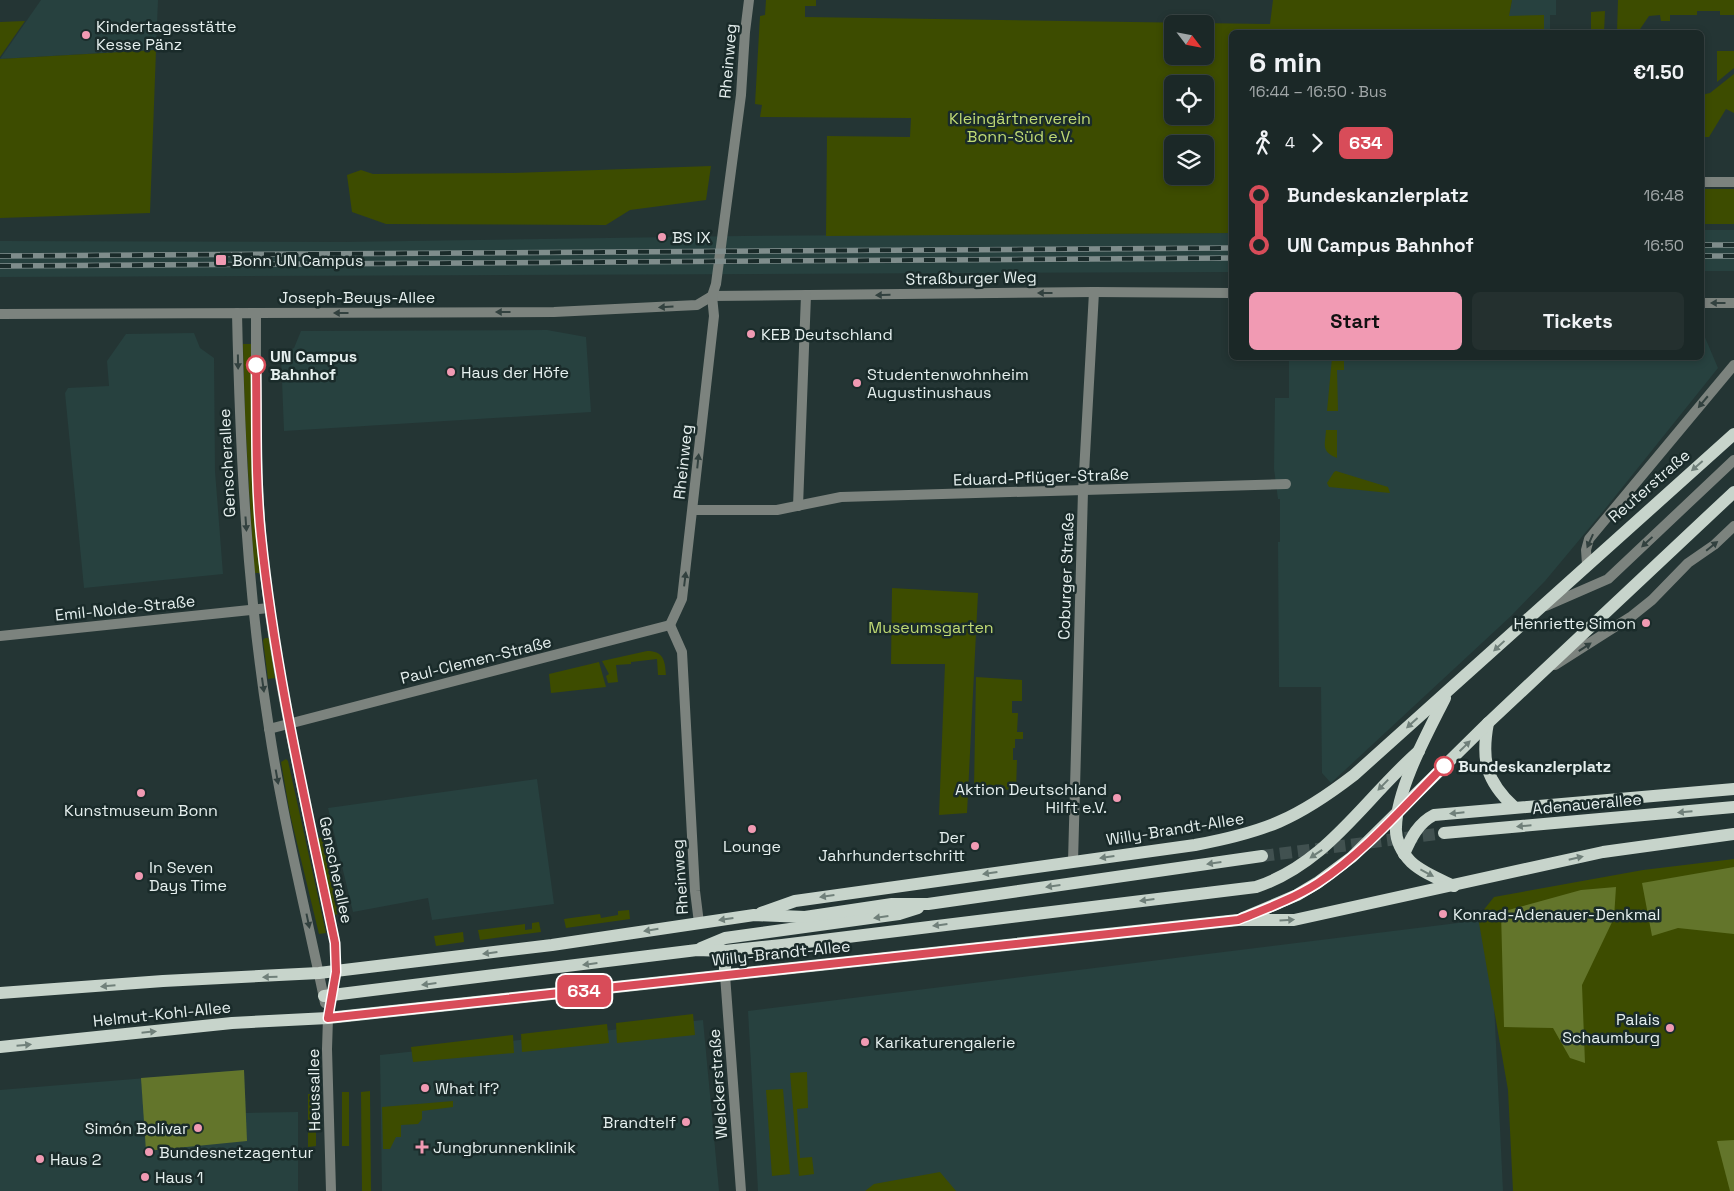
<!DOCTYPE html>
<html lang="en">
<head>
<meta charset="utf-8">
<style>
  body { margin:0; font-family:"Space Grotesk",sans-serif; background:#24302f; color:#f1f3f6; height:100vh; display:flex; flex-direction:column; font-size:19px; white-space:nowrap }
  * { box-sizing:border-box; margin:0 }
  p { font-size:16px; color:#a0a6a7 }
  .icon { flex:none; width:28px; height:28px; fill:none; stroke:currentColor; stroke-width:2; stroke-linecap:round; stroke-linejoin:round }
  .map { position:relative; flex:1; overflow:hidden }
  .side { position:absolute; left:1229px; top:30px; width:475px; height:330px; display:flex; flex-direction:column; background:#1b2827; border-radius:8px; box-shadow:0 2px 8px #0003,0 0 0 1px #394444 }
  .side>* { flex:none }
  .badge { padding:0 10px; border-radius:8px; font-size:18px; line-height:32px }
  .needle { width:32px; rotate:122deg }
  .buttons { position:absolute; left:1164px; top:15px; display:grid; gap:10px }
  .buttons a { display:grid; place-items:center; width:50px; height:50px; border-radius:8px; background:#1b2827; box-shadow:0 2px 8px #0003,0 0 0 1px #394444; font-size:25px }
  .map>.badge { position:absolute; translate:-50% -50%; box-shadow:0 0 0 2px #fff }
  .legs { display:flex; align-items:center; gap:8px; height:55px; padding:0 20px; font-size:16px }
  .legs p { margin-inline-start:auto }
  .summary { display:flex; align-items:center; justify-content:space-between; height:85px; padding:0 20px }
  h1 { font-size:28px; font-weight:700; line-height:38px }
  .action { display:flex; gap:10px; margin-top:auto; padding:10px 20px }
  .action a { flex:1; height:58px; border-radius:8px; background:#f19ab3; color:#111; font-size:20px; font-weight:700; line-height:58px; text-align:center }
  .action a+a { background:#24302f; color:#f1f3f6 }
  ul { padding:0 20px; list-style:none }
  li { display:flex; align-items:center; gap:18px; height:50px; font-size:19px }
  li i { display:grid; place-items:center; width:8px; height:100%; margin:0 6px; background:currentColor }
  li i::after { content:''; width:12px; height:12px; margin:-6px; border:4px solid; border-radius:50%; background:#1b2827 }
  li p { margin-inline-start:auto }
  li:first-child i { background:linear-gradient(#0000 50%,currentColor 0) }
  li:last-child i { background:linear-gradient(currentColor 50%,#0000 0) }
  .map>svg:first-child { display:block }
  .built { fill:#27413f }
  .green { fill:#3d4c00; fill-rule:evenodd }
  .forest { fill:#63752b }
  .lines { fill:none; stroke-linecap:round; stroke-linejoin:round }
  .primary-tunnel { stroke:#415150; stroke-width:12; stroke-dasharray:12 6; stroke-linecap:butt }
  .minor { stroke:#7c837e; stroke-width:10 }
  .tertiary { stroke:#7c837e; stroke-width:10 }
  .primary { stroke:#c7d4cb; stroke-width:12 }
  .rail-casing { stroke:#7f8d8c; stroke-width:5.5 }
  .rail { stroke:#1a2b2a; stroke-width:4; stroke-dasharray:11; stroke-linecap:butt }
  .oneway { fill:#32413f }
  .oneway2 { fill:#70807a }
  .line-1-casing { stroke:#fff; stroke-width:11 }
  .line-1 { stroke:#d84c59; stroke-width:8 }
  .poi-dot { fill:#f19ab3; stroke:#1a2b2a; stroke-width:2 }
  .stop-1-dot { fill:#fff; stroke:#d84c59; stroke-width:2.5 }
  .labels { text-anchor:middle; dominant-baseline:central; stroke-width:5; stroke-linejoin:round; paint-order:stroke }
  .poi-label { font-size:16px; fill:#e5efee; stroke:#1a2b2a; text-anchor:start }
  .street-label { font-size:16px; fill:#e5efee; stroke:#1a2b2a }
  .park-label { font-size:16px; fill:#c0da74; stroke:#1a2b2a }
  .stop-label { font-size:16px; font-weight:bold; fill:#e5efee; stroke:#1a2b2a; text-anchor:start }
</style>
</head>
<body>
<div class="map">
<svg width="1734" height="1191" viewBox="0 0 1734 1191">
  <rect width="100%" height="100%" fill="#243534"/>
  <g class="built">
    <path d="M41,0H158L156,50L0,59Z"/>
    <path d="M1512,0H1556V15H1550V32H1591H1505Z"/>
    <rect x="1701" y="230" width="33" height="41"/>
    <path d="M1231,233V272L0,277V241L344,242L741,236Z"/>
    <path d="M1701,328L1718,368L1605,509L1545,581L1511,616L1331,783L1322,773L1321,687H1279L1278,542H1280V499H1278L1274,469L1275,398H1289V358H1701Z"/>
    <path d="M547,330L586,337L591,412L284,431L281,355L294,348L301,331Z"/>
    <path d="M194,333L200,348L214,358L215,471L223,574L84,588L65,393L68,388L109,386L107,361L126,334Z"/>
    <path d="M537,779L554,904L432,920L428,898L353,912L328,808Z"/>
    <path d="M1490,919L1503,1191H758L748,1011Z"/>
    <path d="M703,1020L719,1191H382L380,1055Z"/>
    <path d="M244,1070L246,1113L298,1112V1191H0V1090Z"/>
  </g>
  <g class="green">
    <path d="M766,0H816V6H805V17L1265,24H1270L1273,0H1512L1509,16L1544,15V32H1231V233L826,236L827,136L910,137L911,118L760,117L762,105L755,104L760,16L765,15ZM1172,24H1205V56H1172ZM1172,84H1205V116H1172ZM1172,144H1205V176H1172Z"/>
    <path d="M1618,0H1734V15H1720V11H1697V15H1670V21H1661L1660,15L1649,16L1638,32H1617Z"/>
    <path d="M1605,11L1604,32H1591V12Z"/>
    <path d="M25,21L0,57V22Z"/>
    <path d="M156,50L150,213L0,218V59Z"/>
    <path d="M1717,51H1734V68L1717,82Z"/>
    <path d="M1734,74V113L1726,109L1709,137H1701V95L1710,93Z"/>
    <path d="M711,166L706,200L630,210L606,225L386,224L352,212L347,175L361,170L373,174L513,173Z"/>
    <rect x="1701" y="189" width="33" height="35"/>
    <path d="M243,344H251L253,469L260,573H254L245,418Z"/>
    <path d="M1332,358H1344V370H1337L1338,411H1327Z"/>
    <path d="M1326,430H1337V458C1321,451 1325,446 1326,430Z"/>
    <path d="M1336,471L1388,487L1390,493L1329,487L1327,483L1334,472Z"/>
    <path d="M892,588L978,593L967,813L939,815L945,664H891Z"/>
    <path d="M265,638H269L275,678L268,679L263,640Z"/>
    <path d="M647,651C664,651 665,661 666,675H658L657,659L631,662V664L616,665L618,682L608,683L606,676L609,674L602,661Z"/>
    <path d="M599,662L606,687L551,693L549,674Z"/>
    <path d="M976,677L1022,680V701H1012V713H1018L1017,732H1023V739H1015V748H1013V760H1017L1016,790L974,788Z"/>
    <path d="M286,759L288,761L326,933L319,934L290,814L281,762Z"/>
    <path d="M323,837L341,913L335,915L317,839Z"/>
    <path d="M1734,859V1191H1513L1508,1090L1478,917L1494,897L1643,870Z"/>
    <path d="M629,910L630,919L566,928L564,919L600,914L601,918L618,915V911Z"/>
    <path d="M539,922L541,932L480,940L478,930L525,924V930L532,929V923Z"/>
    <path d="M463,932L464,942L436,946L434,936Z"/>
    <path d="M693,1014L695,1035L617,1043L616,1023Z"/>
    <path d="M607,1024L609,1043L522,1052L521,1034Z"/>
    <path d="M513,1035L514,1053L413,1062L411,1047Z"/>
    <path d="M807,1072L808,1108L797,1109L800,1158L812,1157L814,1174L799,1176L790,1073Z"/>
    <path d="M783,1089L790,1174L772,1176L766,1090Z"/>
    <path d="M370,1091L371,1191H362L361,1092Z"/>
    <rect x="342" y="1092" width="7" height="54"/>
    <path d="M308,1094H316V1146L308,1147Z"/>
    <path d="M453,1101V1107L422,1111V1119L418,1124L401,1125V1137H396L390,1149H383L382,1107Z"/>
    <path d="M940,1172L956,1191H865L874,1184Z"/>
  </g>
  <g class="forest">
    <path d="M1734,867V934L1678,928L1652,936L1642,883Z"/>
    <path d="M1616,887L1614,918L1582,985L1585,1063L1570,1058L1553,1028L1504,1027L1501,912L1581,890Z"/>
    <path d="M244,1070L247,1141L146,1151L141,1078Z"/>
    <path d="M1734,1140V1191H1730L1717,1141Z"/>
  </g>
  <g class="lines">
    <path class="primary-tunnel" d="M1262,856L1444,833"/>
    <g class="minor">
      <path d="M1701,182H1734"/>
      <path d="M712,296L1094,292L1231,293"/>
      <path d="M1701,303H1734"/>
      <path d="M256,313L554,312L697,305L712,296"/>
      <path d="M798,506L806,295"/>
      <path d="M694,510H777L841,497L1286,484"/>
      <path d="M1587,564L1586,550L1589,539L1734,365"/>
      <path d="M1546,606L1608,579L1734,460"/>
      <path d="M670,625L682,599L714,316L712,296L716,284L741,95L745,32L749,0"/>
      <path d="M670,625L682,652L695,891L699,923"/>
      <path d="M0,636L269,608"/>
      <path d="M1555,665L1632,616L1652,600L1688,563L1714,545L1734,526"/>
      <path d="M269,729L670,625"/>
      <path d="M1073,862L1083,491L1094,292"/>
      <path d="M725,975L741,1191"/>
    </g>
    <g class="tertiary">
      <path d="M237,313C240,452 247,590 269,728C283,821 306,911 325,1003"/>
      <path d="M0,314L256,313C256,386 255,460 261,533C272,671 307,807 335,943L336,972L328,1018L327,1049L331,1191"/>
    </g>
    <g class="primary">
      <path d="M1445,698C1427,734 1397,788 1396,827C1395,840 1402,853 1411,862C1423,873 1439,879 1454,886"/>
      <path d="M1488,723C1481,760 1486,781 1514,807"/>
      <path d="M1444,833L1734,807"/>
      <path d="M1404,854C1411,838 1418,823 1434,815L1734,789"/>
      <path d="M761,913L795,901L1195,845C1265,832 1297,819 1354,775L1734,434"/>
      <path d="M1243,918L1297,895L1317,883L1352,857L1488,723L1734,492"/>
      <path d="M701,948L725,938L899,914L918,908"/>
      <path d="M725,951V975"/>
      <path d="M0,993L163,981L319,973L552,945L754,915L805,917L892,904H928L1262,856"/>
      <path d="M324,996L697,950L725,951L782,945L1256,887C1328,863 1364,799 1419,751"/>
      <path d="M0,1047L232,1023L328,1018L1238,920H1294L1603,852L1734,834"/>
    </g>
    <defs>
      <g id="rail">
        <path d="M1701,245H1734"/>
        <path d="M0,256L1231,248"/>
        <path d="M1701,256H1734"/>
        <path d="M0,266L1231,258"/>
      </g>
    </defs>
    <use href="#rail" class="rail-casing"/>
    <use href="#rail" class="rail"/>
  </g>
  <defs><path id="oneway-solid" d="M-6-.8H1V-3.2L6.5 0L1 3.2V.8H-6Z" transform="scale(1.25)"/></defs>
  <g class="oneway">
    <use href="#oneway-solid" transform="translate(1045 293) rotate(-180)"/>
    <use href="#oneway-solid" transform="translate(883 295) rotate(179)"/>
    <use href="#oneway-solid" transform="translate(1718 303) rotate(-180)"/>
    <use href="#oneway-solid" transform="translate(666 307) rotate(177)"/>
    <use href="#oneway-solid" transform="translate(503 312) rotate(180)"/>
    <use href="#oneway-solid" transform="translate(341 313) rotate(180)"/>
    <use href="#oneway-solid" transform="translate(238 362) rotate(89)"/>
    <use href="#oneway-solid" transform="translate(1703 402) rotate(130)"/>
    <use href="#oneway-solid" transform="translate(698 461) rotate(-84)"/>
    <use href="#oneway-solid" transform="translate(246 524) rotate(86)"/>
    <use href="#oneway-solid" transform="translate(1590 541) rotate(114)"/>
    <use href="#oneway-solid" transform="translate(1647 542) rotate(137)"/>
    <use href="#oneway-solid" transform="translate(1712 546) rotate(-39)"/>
    <use href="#oneway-solid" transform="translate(685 579) rotate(-83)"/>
    <use href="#oneway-solid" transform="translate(1585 647) rotate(-33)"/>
    <use href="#oneway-solid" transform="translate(263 685) rotate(82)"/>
    <use href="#oneway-solid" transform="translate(277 777) rotate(80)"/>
    <use href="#oneway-solid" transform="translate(308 921) rotate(78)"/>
  </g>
  <g class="oneway2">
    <use href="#oneway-solid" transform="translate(1697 466) rotate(139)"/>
    <use href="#oneway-solid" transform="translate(1499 646) rotate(137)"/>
    <use href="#oneway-solid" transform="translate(1412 723) rotate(138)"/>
    <use href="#oneway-solid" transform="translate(1465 746) rotate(-44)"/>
    <use href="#oneway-solid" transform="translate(1383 785) rotate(134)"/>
    <use href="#oneway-solid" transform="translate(1685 812) rotate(175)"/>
    <use href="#oneway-solid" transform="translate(1457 813) rotate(174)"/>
    <use href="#oneway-solid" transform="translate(1524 826) rotate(175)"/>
    <use href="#oneway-solid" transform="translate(1316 854) rotate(146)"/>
    <use href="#oneway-solid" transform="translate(1107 857) rotate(172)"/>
    <use href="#oneway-solid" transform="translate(1576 858) rotate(-13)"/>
    <use href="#oneway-solid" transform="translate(1214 863) rotate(172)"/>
    <use href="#oneway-solid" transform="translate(990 873) rotate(172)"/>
    <use href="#oneway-solid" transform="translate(1427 873) rotate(28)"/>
    <use href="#oneway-solid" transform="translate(1053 886) rotate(172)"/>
    <use href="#oneway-solid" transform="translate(827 896) rotate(172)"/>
    <use href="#oneway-solid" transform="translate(1147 900) rotate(173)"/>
    <use href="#oneway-solid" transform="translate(881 917) rotate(172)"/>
    <use href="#oneway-solid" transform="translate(726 919) rotate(172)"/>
    <use href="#oneway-solid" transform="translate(1287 920) rotate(-4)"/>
    <use href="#oneway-solid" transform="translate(940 925) rotate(173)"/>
    <use href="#oneway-solid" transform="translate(651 930) rotate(171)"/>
    <use href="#oneway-solid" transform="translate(490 953) rotate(173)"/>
    <use href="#oneway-solid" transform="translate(590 964) rotate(173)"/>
    <use href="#oneway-solid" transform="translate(270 977) rotate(178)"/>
    <use href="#oneway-solid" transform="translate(429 984) rotate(173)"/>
    <use href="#oneway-solid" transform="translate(108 986) rotate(175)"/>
    <use href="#oneway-solid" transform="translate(149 1032) rotate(-6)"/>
    <use href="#oneway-solid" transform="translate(24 1045) rotate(-5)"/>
  </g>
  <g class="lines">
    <defs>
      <path id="line-1" d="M256,365C257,421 255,479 261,536C275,673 307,808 335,943L336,972L328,1018L1238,920C1265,909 1293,899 1318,883C1365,852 1404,806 1444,766"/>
    </defs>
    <use href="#line-1" class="line-1-casing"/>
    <use href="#line-1" class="line-1"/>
  </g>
  <g class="poi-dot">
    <circle cx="86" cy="35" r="5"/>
    <circle cx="662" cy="237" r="5"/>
    <rect x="215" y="254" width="12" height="12" rx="2.5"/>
    <circle cx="751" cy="334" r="5"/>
    <circle cx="451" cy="372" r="5"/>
    <circle cx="857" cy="383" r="5"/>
    <circle cx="1646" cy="623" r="5"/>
    <circle cx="141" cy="793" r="5"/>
    <circle cx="1117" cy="798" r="5"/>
    <circle cx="752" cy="829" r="5"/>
    <circle cx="975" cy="846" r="5"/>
    <circle cx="139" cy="876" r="5"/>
    <circle cx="1443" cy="914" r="5"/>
    <circle cx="1670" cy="1028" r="5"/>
    <circle cx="865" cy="1042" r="5"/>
    <circle cx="425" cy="1088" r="5"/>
    <circle cx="686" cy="1122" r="5"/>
    <circle cx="198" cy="1128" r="5"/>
    <path d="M419.5 1139.5h5v5h5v5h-5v5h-5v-5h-5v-5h5z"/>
    <circle cx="149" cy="1152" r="5"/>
    <circle cx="40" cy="1159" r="5"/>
    <circle cx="145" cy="1177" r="5"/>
  </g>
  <g class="stop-1-dot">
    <circle cx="256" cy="365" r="9"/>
    <circle cx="1444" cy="766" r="9"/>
  </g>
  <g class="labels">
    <g class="poi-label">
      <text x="96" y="26">Kindertagesstätte<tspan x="96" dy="18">Kesse Pänz</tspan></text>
      <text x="672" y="237">BS IX</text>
      <text x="232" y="260">Bonn UN Campus</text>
      <text x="761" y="334">KEB Deutschland</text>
      <text x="461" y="372">Haus der Höfe</text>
      <text x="867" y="374">Studentenwohnheim<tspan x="867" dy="18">Augustinushaus</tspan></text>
      <text x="1636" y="623" text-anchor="end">Henriette Simon</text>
      <text x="1107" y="789" text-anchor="end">Aktion Deutschland<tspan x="1107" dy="18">Hilft e.V.</tspan></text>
      <text x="141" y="810" text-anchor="middle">Kunstmuseum Bonn</text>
      <text x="965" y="837" text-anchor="end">Der<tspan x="965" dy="18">Jahrhundertschritt</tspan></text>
      <text x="752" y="846" text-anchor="middle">Lounge</text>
      <text x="149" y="867">In Seven<tspan x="149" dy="18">Days Time</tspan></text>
      <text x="1453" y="914">Konrad-Adenauer-Denkmal</text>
      <text x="1660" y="1019" text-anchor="end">Palais<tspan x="1660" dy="18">Schaumburg</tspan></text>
      <text x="875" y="1042">Karikaturengalerie</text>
      <text x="435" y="1088">What If?</text>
      <text x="676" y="1122" text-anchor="end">Brandtelf</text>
      <text x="188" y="1128" text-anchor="end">Simón Bolívar</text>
      <text x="433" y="1147">Jungbrunnenklinik</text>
      <text x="159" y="1152">Bundesnetzagentur</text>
      <text x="50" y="1159">Haus 2</text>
      <text x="155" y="1177">Haus 1</text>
    </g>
    <g class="street-label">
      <text transform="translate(728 61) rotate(-85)">Rheinweg</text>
      <text transform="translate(971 278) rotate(-1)">Straßburger Weg</text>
      <text x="357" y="297">Joseph-Beuys-Allee</text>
      <text transform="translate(683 462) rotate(-84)">Rheinweg</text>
      <text transform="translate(227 463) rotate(-93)">Genscherallee</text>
      <text transform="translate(1041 477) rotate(-2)">Eduard-Pflüger-Straße</text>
      <text transform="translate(1649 486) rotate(-41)">Reuterstraße</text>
      <text transform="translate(1066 576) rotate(-88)">Coburger Straße</text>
      <text transform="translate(125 608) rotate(-6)">Emil-Nolde-Straße</text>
      <text transform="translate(476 660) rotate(-14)">Paul-Clemen-Straße</text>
      <text transform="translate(1587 804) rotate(-5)">Adenauerallee</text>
      <text transform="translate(1175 829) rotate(-9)">Willy-Brandt-Allee</text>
      <text transform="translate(336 870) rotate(78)">Genscherallee</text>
      <text transform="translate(680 877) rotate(-94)">Rheinweg</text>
      <text transform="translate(781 953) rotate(-6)">Willy-Brandt-Allee</text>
      <text transform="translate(162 1014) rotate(-6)">Helmut-Kohl-Allee</text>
      <text transform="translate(718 1084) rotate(-94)">Welckerstraße</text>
      <text transform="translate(314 1090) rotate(-91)">Heussallee</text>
    </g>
    <g class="park-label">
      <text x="1020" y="118">Kleingärtnerverein<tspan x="1020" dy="18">Bonn-Süd e.V.</tspan></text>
      <text x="931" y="627">Museumsgarten</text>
    </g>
    <g class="stop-label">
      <text x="270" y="356">UN Campus<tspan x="270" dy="18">Bahnhof</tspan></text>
      <text x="1458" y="766">Bundeskanzlerplatz</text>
    </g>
  </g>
</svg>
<div class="buttons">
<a><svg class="needle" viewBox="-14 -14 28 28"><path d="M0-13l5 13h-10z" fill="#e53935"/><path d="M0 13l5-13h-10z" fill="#a0a6a7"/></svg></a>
<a><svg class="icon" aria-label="locate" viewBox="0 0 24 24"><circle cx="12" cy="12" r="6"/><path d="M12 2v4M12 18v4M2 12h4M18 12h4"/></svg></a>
<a><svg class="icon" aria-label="layers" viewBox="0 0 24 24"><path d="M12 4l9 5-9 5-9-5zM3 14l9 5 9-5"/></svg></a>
</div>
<b class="badge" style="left:584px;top:991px;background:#d84c59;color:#fff">634</b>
<section class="side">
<div class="summary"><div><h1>6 min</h1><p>16:44 – 16:50 · Bus</p></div><b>€1.50</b></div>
<div class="legs"><svg class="icon" aria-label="walk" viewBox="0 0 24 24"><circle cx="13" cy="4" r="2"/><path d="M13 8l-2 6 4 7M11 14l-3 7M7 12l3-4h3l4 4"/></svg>4<svg class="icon" aria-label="forward" viewBox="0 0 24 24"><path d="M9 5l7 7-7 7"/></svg><b class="badge" style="background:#d84c59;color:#fff">634</b></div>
<ul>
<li><i style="color:#d84c59"></i><b>Bundeskanzlerplatz</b><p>16:48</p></li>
<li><i style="color:#d84c59"></i><b>UN Campus Bahnhof</b><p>16:50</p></li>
</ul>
<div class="action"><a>Start</a><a>Tickets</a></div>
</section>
</div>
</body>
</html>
